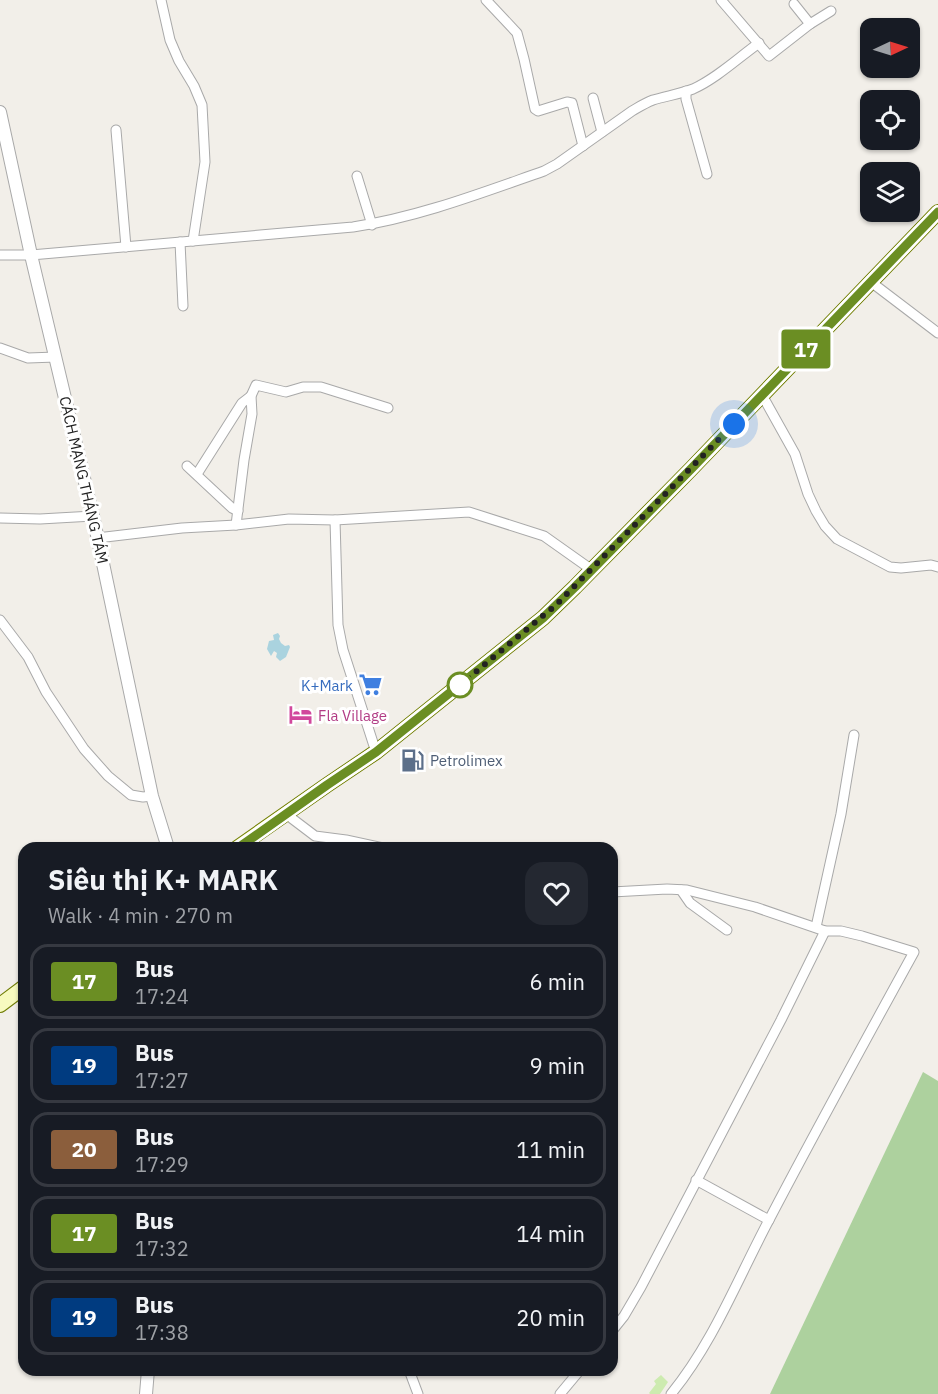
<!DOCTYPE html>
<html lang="en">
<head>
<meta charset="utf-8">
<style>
  body { margin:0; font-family:"IBM Plex Sans",sans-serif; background:#242831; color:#f1f3f6; height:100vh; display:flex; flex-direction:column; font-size:22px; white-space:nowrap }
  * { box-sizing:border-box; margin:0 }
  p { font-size:20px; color:#9ea1a6 }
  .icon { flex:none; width:33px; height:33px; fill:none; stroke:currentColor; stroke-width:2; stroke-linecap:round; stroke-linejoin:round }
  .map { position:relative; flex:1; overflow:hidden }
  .panel { position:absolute; left:18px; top:842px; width:600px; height:534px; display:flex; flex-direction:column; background:#171b24; border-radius:18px; box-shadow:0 2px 4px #0004 }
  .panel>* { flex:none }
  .badge { padding:0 12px; border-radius:4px; font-size:21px; line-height:39px }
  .needle { width:39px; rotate:86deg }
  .buttons { position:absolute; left:860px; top:18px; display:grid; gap:12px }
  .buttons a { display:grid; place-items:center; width:60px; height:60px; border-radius:12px; background:#171b24; box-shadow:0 2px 4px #0004; font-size:30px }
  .you { position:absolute; width:30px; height:30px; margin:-15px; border:4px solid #fff; border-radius:50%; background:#1a73e8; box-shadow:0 0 0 9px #1a73e833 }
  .map>.badge { position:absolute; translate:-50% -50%; box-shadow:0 0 0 3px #fff }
  .round { display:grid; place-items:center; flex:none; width:63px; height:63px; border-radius:18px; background:#242831 }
  .headline { display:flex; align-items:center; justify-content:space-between; height:102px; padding:0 30px }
  h1 { font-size:28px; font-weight:700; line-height:45px }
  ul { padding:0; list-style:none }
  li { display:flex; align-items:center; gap:18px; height:75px; margin:0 12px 9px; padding:0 18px; border:3px solid #363941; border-radius:18px }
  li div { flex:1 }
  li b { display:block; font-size:22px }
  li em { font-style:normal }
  li .badge { min-width:66px; font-weight:700; text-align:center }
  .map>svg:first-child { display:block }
  .grass { fill:#cdebb0 }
  .forest { fill:#add19e }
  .water { fill:#aad3df }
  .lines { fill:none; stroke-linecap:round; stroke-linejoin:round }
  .minor-casing { stroke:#a9a9a9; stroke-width:11 }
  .tertiary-casing { stroke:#a9a9a9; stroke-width:14 }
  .secondary-casing { stroke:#707d05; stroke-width:16 }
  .minor { stroke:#fff; stroke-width:9 }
  .tertiary { stroke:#fff; stroke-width:12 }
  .secondary { stroke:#f7fabf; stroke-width:14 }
  .line-casing { stroke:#fff; stroke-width:14 }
  .line { stroke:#6b8e23; stroke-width:9 }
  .walk { stroke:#222; stroke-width:6; stroke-dasharray:0 10.8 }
  .stop-dot { fill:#fff; stroke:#6b8e23; stroke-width:3 }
  .labels { text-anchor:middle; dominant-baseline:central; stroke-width:6; stroke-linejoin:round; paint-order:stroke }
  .street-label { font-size:15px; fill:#222; stroke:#fff }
  .shop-label { font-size:15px; fill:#366cbe; stroke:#fff; text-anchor:end }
  .hotel-label { font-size:15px; fill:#b23c85; stroke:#fff; text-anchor:start }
  .service-label { font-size:15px; fill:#4e5e75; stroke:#fff; text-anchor:start }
</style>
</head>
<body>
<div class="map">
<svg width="938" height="1394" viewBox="0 0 938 1394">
  <rect width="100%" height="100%" fill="#f2efe9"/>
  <path class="grass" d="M661,1375L668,1382L660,1394H650L649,1393L656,1384L654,1381Z"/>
  <path class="forest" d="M923,1072L938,1081V1394H770Z"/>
  <path class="water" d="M278,633L280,636L279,639L281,643L285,646L289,645L290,647L286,657L280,661L276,657L277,653L274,651L271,656L267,649L269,641L274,640L273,635Z"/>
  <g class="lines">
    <defs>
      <g id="minor">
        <path d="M161,0L170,40L179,61L194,86L202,105L205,162L193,241"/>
        <path d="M486,0L517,33L524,59L535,109L538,111L567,102L572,103L583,146"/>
        <path d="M721,0L769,56L810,24L831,11"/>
        <path d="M794,4L810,24"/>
        <path d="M686,91V99L707,174"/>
        <path d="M593,98L602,132"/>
        <path d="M116,130L126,247"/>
        <path d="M357,176L372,225"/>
        <path d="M180,242L183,306"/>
        <path d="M0,255H31L353,227C419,217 481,193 544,171L557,164L632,111C639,107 645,103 653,100C666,96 680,94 693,89C717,78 738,58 759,43"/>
        <path d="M871,282L938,333"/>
        <path d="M0,348L28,358L56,357"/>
        <path d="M762,395L795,454L808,494L816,511L825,526L837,539L890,567L901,568L931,565L938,567"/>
        <path d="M187,466L232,508L238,511"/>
        <path d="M197,474L235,414L242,403L251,396"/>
        <path d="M0,518L40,519L93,516"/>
        <path d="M335,520L338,625L343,650L376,752"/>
        <path d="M236,525L244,460L252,414L251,396L256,385L286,392L303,387H321L388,408"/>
        <path d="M97,538L182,528L236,525L289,519L335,520L469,512L544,536L592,570"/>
        <path d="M0,620L28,657L46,692L84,749L108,776L131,795L143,797L152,796"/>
        <path d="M286,814L315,836L346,840L383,848"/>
        <path d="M681,890L690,903L727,930"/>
        <path d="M612,892L667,889L687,890L755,907L825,931H841L862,936L914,952C865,1041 816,1130 769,1220C738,1278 713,1343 671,1394"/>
        <path d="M816,927L841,814L854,735"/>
        <path d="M696,1180L769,1220"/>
        <path d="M612,1331L624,1316L641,1287L781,1020L825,931"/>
        <path d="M409,1370L418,1394"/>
        <path d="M560,1394L580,1370"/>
      </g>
      <g id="tertiary">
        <path d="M0,112L31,255L93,516L152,796L168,848"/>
        <path d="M146,1394L148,1370"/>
      </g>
      <g id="secondary">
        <path d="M237,848L327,785L376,752L543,618L575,587L692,468L938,212"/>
        <path d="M0,1005L24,987"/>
      </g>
    </defs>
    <use href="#minor" class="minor-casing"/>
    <use href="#tertiary" class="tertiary-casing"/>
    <use href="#secondary" class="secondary-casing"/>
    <use href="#minor" class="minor"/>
    <use href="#tertiary" class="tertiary"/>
    <use href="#secondary" class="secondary"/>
  </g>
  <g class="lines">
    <defs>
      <path id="line" d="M238,848L327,785L376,752L543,618L575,587L692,468L938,212"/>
    </defs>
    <use href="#line" class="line-casing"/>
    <use href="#line" class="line"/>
    <path class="walk" d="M460,685L556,605L734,424"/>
  </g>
  <defs>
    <symbol id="supermarket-bare" viewBox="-9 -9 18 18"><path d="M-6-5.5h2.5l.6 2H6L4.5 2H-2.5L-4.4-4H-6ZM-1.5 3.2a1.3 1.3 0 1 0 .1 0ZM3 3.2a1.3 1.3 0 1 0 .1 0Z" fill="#3f7fe0" stroke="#fff" stroke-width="2.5" paint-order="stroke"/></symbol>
    <symbol id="hotel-bare" viewBox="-9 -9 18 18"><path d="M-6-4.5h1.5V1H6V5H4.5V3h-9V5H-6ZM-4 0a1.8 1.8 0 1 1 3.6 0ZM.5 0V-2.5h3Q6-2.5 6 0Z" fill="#d1479c" stroke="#fff" stroke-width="2.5" paint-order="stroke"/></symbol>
    <symbol id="fuel-bare" viewBox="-9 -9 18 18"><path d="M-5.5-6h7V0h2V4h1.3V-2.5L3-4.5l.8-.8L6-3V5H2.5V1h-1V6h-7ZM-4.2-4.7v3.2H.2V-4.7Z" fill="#5c6f8a" stroke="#fff" stroke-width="2.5" paint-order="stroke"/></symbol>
  </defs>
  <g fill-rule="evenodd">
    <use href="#supermarket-bare" x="354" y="668" width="33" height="33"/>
    <use href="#hotel-bare" x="284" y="698" width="33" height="33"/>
    <use href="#fuel-bare" x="396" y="744" width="33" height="33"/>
  </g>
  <circle class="stop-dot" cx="460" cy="685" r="12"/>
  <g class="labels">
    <g class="street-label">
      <text transform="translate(84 480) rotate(77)">CÁCH MẠNG THÁNG TÁM</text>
    </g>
    <g class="shop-label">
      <text x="353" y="685">K+Mark</text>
    </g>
    <g class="hotel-label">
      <text x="318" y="715">Fla Village</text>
    </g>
    <g class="service-label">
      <text x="430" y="760">Petrolimex</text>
    </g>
  </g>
</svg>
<div class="buttons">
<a><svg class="needle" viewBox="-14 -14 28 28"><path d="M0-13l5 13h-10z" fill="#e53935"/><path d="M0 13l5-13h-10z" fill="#9ea1a6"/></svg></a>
<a><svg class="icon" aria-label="locate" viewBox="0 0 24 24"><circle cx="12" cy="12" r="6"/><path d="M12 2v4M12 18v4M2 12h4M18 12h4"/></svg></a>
<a><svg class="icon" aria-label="layers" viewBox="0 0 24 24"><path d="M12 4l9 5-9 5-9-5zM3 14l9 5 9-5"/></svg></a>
</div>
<div class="you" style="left:734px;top:424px"></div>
<b class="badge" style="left:806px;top:349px;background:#6b8e23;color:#fff">17</b>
<section class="panel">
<div class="headline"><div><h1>Siêu thị K+ MARK</h1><p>Walk · 4 min · 270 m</p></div><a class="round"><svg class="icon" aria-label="heart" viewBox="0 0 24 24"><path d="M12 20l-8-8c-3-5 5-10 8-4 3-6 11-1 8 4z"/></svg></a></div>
<ul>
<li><span class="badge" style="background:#6b8e23;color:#fff">17</span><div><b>Bus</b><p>17:24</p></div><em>6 min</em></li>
<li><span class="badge" style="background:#003b80;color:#fff">19</span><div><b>Bus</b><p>17:27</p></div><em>9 min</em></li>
<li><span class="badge" style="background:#8b5e3c;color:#fff">20</span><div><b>Bus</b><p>17:29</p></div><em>11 min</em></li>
<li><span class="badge" style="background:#6b8e23;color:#fff">17</span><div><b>Bus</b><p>17:32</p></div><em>14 min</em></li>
<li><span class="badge" style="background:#003b80;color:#fff">19</span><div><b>Bus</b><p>17:38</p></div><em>20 min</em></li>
</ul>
</section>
</div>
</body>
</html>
